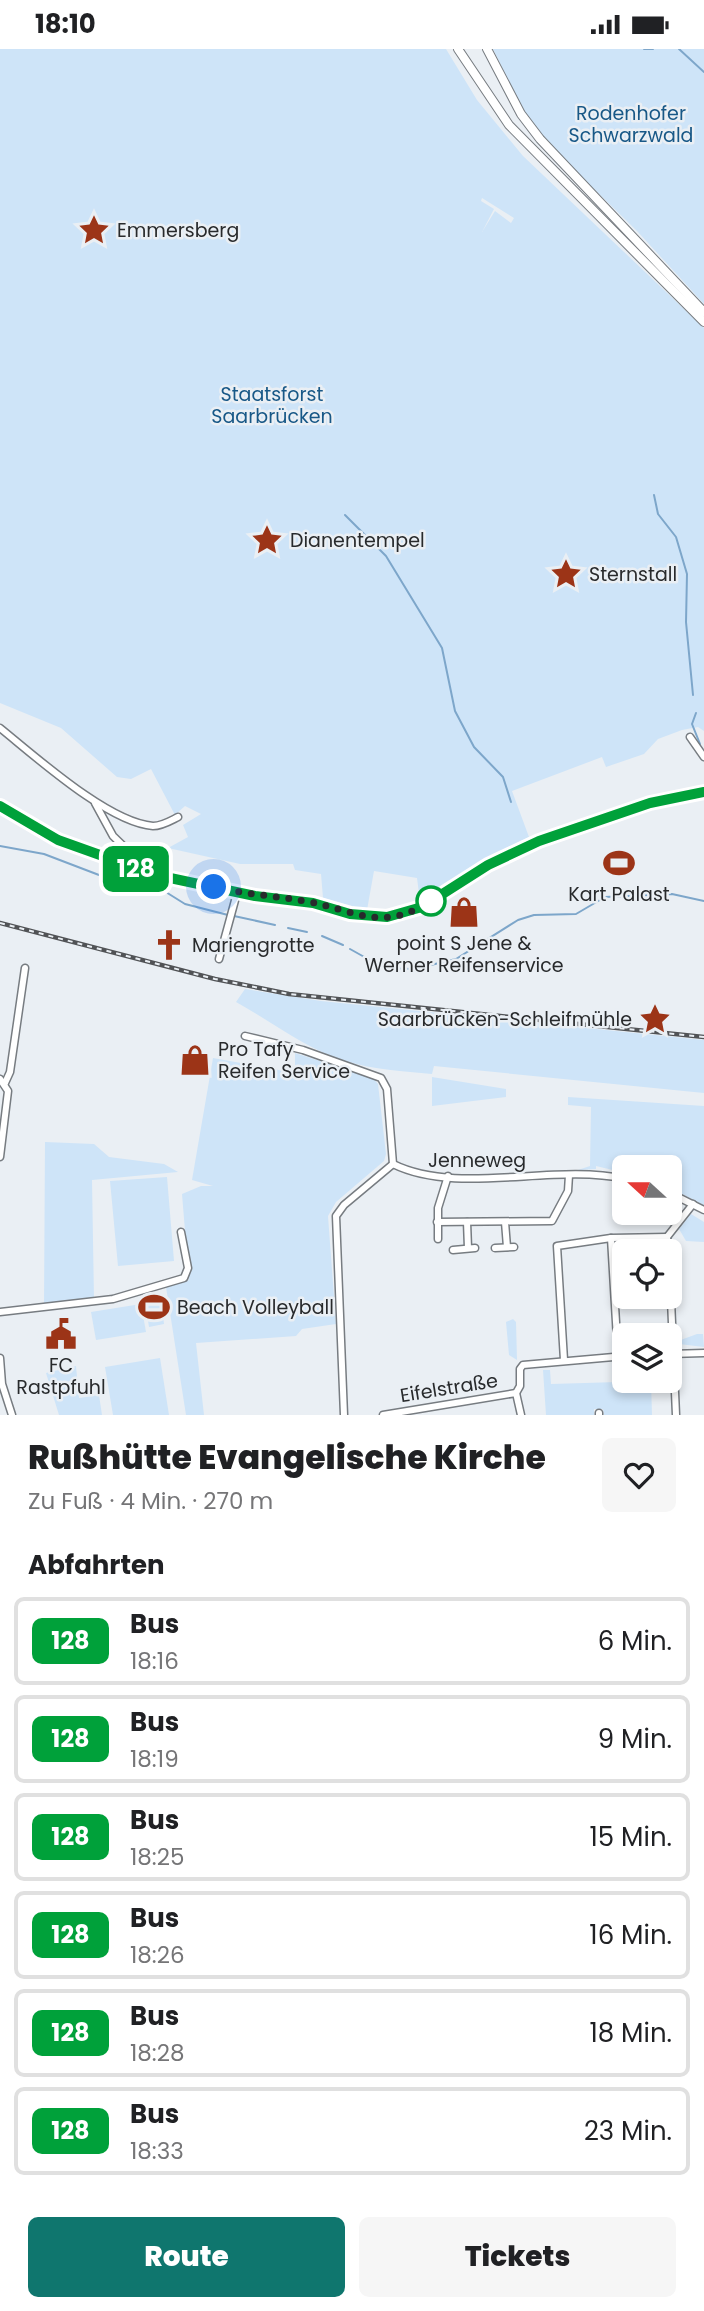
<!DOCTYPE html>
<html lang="de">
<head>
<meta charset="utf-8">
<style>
  body { margin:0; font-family:Poppins,sans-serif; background:#f6f6f6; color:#202124; height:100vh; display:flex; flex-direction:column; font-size:26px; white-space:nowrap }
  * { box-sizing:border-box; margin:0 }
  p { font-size:23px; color:#757577 }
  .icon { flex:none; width:38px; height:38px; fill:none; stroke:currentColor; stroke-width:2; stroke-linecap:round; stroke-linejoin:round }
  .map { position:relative; height:1366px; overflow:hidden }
  .drawer { display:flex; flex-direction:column; background:#fff; flex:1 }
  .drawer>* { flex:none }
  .badge { padding:0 14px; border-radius:10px; font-size:24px; line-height:46px }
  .needle { width:46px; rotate:291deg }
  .controls { position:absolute; left:612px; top:1106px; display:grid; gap:14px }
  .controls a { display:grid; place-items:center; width:70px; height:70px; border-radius:10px; background:#fff; box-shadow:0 4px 10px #0003; font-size:35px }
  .you { position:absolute; width:35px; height:35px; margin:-18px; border:5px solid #fff; border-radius:50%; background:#1a73e8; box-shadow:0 0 0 10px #1a73e833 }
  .map>.badge { position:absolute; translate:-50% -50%; box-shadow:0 0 0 4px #fff }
  h2 { padding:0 28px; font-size:26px; line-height:63px }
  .round { display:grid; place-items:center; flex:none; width:74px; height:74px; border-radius:10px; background:#f6f6f6 }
  .overview { display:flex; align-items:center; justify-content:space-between; height:119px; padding:0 28px }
  h1 { font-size:33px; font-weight:800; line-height:52px }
  .primary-button { display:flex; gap:14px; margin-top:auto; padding:14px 28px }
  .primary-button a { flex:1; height:80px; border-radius:10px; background:#0f766e; color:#fff; font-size:28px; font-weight:800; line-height:80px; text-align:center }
  .primary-button a+a { background:#f6f6f6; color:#202124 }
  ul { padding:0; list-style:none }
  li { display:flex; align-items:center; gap:21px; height:88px; margin:0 14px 10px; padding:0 14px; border:4px solid #e0e0e0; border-radius:10px }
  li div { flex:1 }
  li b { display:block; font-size:26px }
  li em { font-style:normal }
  li .badge { min-width:77px; font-weight:700; text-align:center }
  .status { display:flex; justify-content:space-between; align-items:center; height:49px; padding:0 35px; background:#fff; direction:ltr }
  .status svg { height:19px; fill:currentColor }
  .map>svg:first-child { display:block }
  .green { fill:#cee4f8; fill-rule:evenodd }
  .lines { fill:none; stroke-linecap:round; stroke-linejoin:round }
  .stream { stroke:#7da6ca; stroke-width:2 }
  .minor-casing { stroke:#777c81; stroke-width:9 }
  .major-casing { stroke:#777c81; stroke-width:10 }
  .minor { stroke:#fff; stroke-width:6 }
  .major { stroke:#fff; stroke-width:8 }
  .rail-casing { stroke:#515356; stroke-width:4.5 }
  .rail { stroke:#eaeff4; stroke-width:2; stroke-dasharray:5; stroke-linecap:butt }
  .line-casing { stroke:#fff; stroke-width:16 }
  .line { stroke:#00a13a; stroke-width:10 }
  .walk { stroke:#282a2c; stroke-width:7; stroke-dasharray:0 12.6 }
  .stop-dot { fill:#fff; stroke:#00a13a; stroke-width:3.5 }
  .labels { text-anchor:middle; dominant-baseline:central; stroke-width:5; stroke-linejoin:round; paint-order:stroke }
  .park-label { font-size:19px; fill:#185887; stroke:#eaeff4 }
  .poi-label { font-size:19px; fill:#282a2c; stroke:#eaeff4; text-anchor:start }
  .street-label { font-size:19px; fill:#282a2c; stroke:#eaeff4 }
</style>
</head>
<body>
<div class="status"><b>18:10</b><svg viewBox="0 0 49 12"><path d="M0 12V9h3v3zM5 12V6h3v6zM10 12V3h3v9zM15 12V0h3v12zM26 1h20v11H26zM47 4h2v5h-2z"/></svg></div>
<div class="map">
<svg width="704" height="1366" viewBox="0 0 704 1366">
  <rect width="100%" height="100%" fill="#eaeff4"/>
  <g class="green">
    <path d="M0,0H446L477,51L523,107L704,279V682L698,678L682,681L658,690L644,705L606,718L602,708L512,742L529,788L482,811L420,852L417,829L374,822L367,861L323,849L321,825L295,821L293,815H240L168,799L188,788L183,776L201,765L185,757L175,766L151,720L131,730L117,728L61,679L0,654ZM482,149L514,169L511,174L495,162L482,183L494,160L481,152Z"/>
    <path d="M493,0H704V255L637,182L551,98L523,61Z"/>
    <path d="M245,940L321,952L704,991V1044L434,1017L432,1025C403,1022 374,1021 346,1012C307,1001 271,972 236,953Z"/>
    <path d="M295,1004L373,1029L378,1035L386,1105L384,1112L336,1153L328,1167L336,1275L302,1280L296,1287L196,1294L204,1366H186L166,1238L189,1231L182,1145L201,1137H213L192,1131L213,1009L295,1024Z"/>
    <path d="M432,1028L506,1040V1048L432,1057Z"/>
    <path d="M568,1048L704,1057V1156L670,1139V1118H625V1124L596,1117V1120L578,1121L590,1117L591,1058L568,1056Z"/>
    <path d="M45,1093L94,1095L109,1108L164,1115L178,1123L92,1131L94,1251L44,1258Z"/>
    <path d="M167,1128L174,1212L118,1217L110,1132Z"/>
    <path d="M691,1165L704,1173V1193L686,1192L679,1180Z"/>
    <path d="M161,1250L164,1275L149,1278L145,1253Z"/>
    <path d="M141,1255L146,1283L96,1291L91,1263Z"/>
    <path d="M513,1270L516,1273L517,1311L509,1306L506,1273Z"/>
    <path d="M697,1285H703L704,1298L679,1295L678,1292Z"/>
    <path d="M160,1309L169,1366H113L105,1318Z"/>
    <path d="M76,1317L79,1349L99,1346L102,1366H59L46,1324Z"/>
    <path d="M543,1321H550L551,1335L651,1332L652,1366H604L603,1360H594V1366H546Z"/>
  </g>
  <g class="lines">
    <g class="stream">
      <path d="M644,0H653"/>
      <path d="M679,0L704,23"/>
      <path d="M654,446L658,465L676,488L687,525L686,573L693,646"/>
      <path d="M345,466L386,507L442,599L455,662L474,698L503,728L511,753"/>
      <path d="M696,664L692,675L700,695"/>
      <path d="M0,797L44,805L99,826L161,840L185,855L228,866"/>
      <path d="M234,867L275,876"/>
      <path d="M288,879L307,883"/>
      <path d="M322,887L343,896"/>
      <path d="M350,900L384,919L414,920L456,910L518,871L534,866L576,865L605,848L672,845L704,852"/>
    </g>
    <defs>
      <g id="minor">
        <path d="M0,679C36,708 109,774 153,777C162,777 170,772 178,768"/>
        <path d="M690,688L704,708"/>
        <path d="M95,754L113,787L145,818L147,823"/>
        <path d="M219,910L237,844"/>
        <path d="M245,987L303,1001L381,1029L387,1040L393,1115"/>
        <path d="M0,1030L8,1042L0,1108"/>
        <path d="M5,1034L10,1023L25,919"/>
        <path d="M393,1115C458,1147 553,1114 625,1130"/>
        <path d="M670,1144L704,1161"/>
        <path d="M437,1173L552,1172L568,1142L569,1126"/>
        <path d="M467,1173L468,1199"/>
        <path d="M505,1173L507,1198"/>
        <path d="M667,1188L693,1155"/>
        <path d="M667,1188L668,1202"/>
        <path d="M611,1189L618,1307"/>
        <path d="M438,1190V1159L448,1127"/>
        <path d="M495,1199L514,1198"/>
        <path d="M453,1201L475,1199"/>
        <path d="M670,1228L676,1366"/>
        <path d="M0,1263L113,1250L184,1229L188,1219L181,1183"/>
        <path d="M670,1305L704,1304"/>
        <path d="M0,1309L2,1335L12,1366"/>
        <path d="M564,1311L557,1197L611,1189L667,1188"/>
        <path d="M516,1344L521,1366"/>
        <path d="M599,1364V1366"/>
        <path d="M344,1366L336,1167L344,1156L393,1115"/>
        <path d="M383,1366L516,1344L520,1337V1320L523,1316L625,1307"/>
      </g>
      <g id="major">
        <path d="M458,0L509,76L704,273"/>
        <path d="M487,0L521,65L540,90L704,263"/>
        <path d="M0,757L58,791L156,826L255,847L313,854L350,865L387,868L422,858L488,816L539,792L650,754L704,743"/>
      </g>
    </defs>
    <use href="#minor" class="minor-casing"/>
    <use href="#major" class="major-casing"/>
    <use href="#minor" class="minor"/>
    <use href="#major" class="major"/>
    <defs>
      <path id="rail" d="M0,874L215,930L289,945L704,988"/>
    </defs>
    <use href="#rail" class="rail-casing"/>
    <use href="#rail" class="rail"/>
  </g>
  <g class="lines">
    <defs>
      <path id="line" d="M0,757L58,791L156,826L255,847L313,854L350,865L387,868L422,858L488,816L539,792L650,754L704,743"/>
    </defs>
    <use href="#line" class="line-casing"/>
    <use href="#line" class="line"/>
    <path class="walk" d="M214,838C244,845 275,847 305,852C355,861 381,884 431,852"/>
  </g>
  <defs>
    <symbol id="sight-bare" viewBox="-9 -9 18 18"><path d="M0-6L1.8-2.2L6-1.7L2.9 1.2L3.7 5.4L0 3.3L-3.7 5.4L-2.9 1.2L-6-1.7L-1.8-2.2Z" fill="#9c3417" stroke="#eaeff4" stroke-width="2.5" paint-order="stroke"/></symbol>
    <symbol id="stadium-bare" viewBox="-9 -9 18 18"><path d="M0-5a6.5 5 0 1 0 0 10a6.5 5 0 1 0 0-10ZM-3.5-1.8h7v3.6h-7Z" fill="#9c3417" stroke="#eaeff4" stroke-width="2.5" paint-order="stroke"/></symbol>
    <symbol id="shop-bare" viewBox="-9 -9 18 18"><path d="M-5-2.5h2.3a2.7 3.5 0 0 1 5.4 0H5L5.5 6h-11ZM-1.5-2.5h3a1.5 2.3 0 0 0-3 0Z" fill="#9c3417" stroke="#eaeff4" stroke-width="2.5" paint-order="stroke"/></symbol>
    <symbol id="church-bare" viewBox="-9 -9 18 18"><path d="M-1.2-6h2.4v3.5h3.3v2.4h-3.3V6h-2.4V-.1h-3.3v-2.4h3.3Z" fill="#9c3417" stroke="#eaeff4" stroke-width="2.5" paint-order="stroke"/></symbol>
    <symbol id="civic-bare" viewBox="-9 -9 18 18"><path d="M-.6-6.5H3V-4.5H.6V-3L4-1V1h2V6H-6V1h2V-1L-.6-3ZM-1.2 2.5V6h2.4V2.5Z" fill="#9c3417" stroke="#eaeff4" stroke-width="2.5" paint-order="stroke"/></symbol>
  </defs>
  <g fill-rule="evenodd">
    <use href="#sight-bare" x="72" y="159" width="44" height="44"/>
    <use href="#sight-bare" x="245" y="469" width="44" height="44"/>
    <use href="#sight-bare" x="544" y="503" width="44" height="44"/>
    <use href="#stadium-bare" x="597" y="792" width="44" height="44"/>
    <use href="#shop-bare" x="442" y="841" width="44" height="44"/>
    <use href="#church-bare" x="147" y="874" width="44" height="44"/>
    <use href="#sight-bare" x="633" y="948" width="44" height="44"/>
    <use href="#shop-bare" x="173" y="989" width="44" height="44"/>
    <use href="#stadium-bare" x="132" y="1236" width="44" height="44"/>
    <use href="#civic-bare" x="39" y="1263" width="44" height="44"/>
  </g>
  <circle class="stop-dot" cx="431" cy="852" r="14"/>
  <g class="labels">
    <g class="park-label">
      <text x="631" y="64">Rodenhofer<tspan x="631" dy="22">Schwarzwald</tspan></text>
      <text x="272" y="345">Staatsforst<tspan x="272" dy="22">Saarbrücken</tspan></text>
    </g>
    <g class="poi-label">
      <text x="117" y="181">Emmersberg</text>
      <text x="290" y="491">Dianentempel</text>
      <text x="589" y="525">Sternstall</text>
      <text x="619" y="845" text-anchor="middle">Kart Palast</text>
      <text x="464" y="894" text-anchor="middle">point S Jene &amp;<tspan x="464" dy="22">Werner Reifenservice</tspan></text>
      <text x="192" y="896">Mariengrotte</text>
      <text x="632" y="970" text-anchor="end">Saarbrücken-Schleifmühle</text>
      <text x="218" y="1000">Pro Tafy<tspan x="218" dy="22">Reifen Service</tspan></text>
      <text x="177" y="1258">Beach Volleyball</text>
      <text x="61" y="1316" text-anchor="middle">FC<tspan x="61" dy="22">Rastpfuhl</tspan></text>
    </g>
    <g class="street-label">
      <text x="477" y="1111">Jenneweg</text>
      <text transform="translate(449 1339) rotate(-9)">Eifelstraße</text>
    </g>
  </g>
</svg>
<div class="controls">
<a><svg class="needle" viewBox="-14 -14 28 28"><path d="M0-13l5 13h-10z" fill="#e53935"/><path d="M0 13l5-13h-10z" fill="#757577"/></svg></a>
<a><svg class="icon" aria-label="locate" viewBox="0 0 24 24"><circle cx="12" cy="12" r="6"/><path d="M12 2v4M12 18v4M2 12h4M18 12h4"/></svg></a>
<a><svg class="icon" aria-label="layers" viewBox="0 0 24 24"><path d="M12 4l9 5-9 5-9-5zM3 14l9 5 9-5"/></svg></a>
</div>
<div class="you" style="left:214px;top:838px"></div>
<b class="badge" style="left:136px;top:820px;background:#00a13a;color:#fff">128</b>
</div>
<section class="drawer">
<div class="overview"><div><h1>Rußhütte Evangelische Kirche</h1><p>Zu Fuß · 4 Min. · 270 m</p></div><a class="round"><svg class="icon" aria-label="heart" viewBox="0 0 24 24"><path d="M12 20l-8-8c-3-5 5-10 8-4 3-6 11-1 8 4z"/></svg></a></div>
<h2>Abfahrten</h2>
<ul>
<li><span class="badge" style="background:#00a13a;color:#fff">128</span><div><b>Bus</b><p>18:16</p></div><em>6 Min.</em></li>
<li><span class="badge" style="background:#00a13a;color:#fff">128</span><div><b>Bus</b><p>18:19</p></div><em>9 Min.</em></li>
<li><span class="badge" style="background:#00a13a;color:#fff">128</span><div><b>Bus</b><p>18:25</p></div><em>15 Min.</em></li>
<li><span class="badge" style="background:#00a13a;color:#fff">128</span><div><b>Bus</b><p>18:26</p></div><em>16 Min.</em></li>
<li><span class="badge" style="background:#00a13a;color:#fff">128</span><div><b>Bus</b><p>18:28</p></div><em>18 Min.</em></li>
<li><span class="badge" style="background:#00a13a;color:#fff">128</span><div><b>Bus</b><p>18:33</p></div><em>23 Min.</em></li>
</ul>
<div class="primary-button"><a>Route</a><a>Tickets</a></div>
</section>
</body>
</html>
